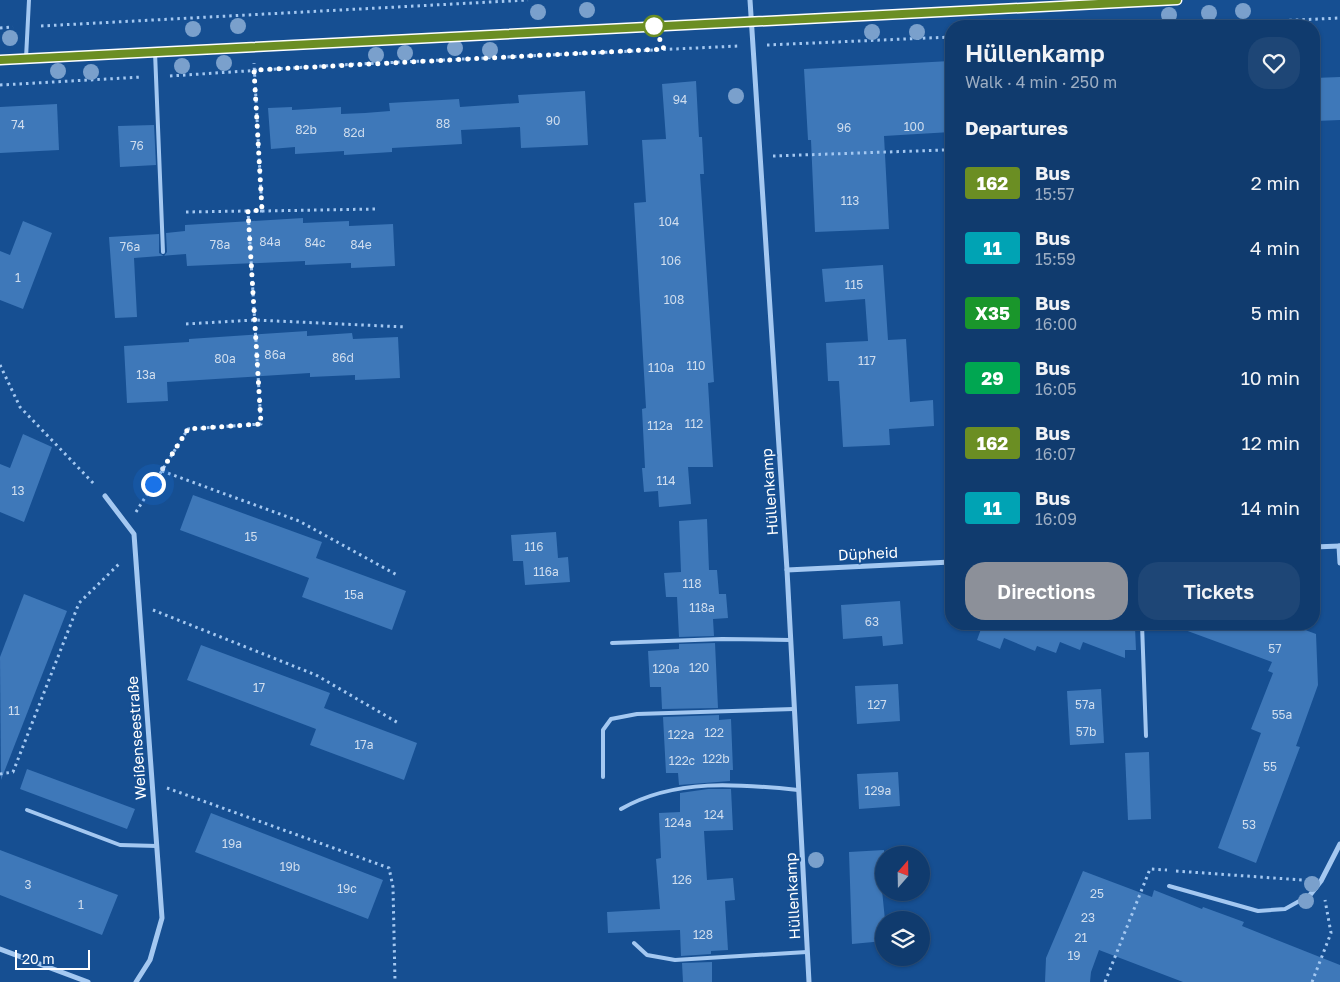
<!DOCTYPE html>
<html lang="en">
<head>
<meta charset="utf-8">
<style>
  body { margin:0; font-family:"Golos Text",sans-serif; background:#1e4676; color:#f1f3f6; height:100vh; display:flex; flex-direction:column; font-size:19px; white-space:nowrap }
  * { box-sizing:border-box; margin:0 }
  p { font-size:16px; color:#9cadc2 }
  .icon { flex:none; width:28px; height:28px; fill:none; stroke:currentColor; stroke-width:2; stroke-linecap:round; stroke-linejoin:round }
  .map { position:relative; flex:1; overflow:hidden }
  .side { position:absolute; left:945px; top:20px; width:375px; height:610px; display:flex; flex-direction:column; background:#103b6e; border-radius:20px; box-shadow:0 1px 4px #0004,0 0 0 1px #305581 }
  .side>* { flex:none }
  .badge { padding:0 10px; border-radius:4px; font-size:18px; line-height:32px }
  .needle { width:32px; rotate:20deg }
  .fabs { position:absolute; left:875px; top:846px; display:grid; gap:10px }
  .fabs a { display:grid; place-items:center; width:55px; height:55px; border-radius:50%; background:#103b6e; box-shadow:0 1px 4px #0004,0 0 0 1px #305581; font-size:25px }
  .scale { position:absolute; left:15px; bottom:12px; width:75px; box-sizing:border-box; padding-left:5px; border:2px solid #fff; border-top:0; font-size:14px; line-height:18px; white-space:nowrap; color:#fff; -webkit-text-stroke:4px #164f92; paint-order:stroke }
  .you { position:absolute; width:25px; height:25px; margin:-12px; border:4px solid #fff; border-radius:50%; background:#1a73e8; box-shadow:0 0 0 8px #1a73e833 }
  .map>.badge { position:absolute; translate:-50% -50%; box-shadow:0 0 0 2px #fff }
  h2 { padding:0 20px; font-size:19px; line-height:45px }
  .round { display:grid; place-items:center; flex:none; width:52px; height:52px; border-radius:20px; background:#1e4676 }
  .head { display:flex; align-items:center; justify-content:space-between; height:85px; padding:0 20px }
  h1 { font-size:24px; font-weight:600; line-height:38px }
  .cta { display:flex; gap:10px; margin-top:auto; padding:10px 20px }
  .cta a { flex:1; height:58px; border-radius:20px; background:#8c9099; color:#fff; font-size:20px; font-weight:600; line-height:58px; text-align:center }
  .cta a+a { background:#1e4676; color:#f1f3f6 }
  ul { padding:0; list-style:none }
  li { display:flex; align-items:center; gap:15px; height:65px; padding:0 20px }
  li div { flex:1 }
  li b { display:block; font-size:19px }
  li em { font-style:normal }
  li .badge { min-width:55px; font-weight:700; text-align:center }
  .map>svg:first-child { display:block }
  .building { fill:#3e78b9 }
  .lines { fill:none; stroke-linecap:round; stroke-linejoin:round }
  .path { stroke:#a4c8f1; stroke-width:3; stroke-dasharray:2.5 4; stroke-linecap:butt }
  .service { stroke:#a4c8f1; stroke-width:4 }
  .minor { stroke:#a4c8f1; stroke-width:5 }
  .tertiary { stroke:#a4c8f1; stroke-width:9 }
  .tree { fill:#7aa0cc }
  .line-casing { stroke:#fff; stroke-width:11 }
  .line { stroke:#6b8e23; stroke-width:8 }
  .walk { stroke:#fff; stroke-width:5; stroke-dasharray:0 9 }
  .stop-dot { fill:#fff; stroke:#6b8e23; stroke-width:2.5 }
  .labels { text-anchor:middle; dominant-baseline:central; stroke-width:4; stroke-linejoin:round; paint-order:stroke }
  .number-label { font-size:12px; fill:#cfddee }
  .street-label { font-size:15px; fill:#fff; stroke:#164f92 }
</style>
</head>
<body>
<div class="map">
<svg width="1340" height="982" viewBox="0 0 1340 982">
  <rect width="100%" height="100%" fill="#164f92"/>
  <g class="building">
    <path d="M950,61L951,132L884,136L889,229L815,232L811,140H808L804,69Z"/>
    <path d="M1340,77V120L1316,121L1314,78Z"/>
    <path d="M696,81L699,137H702L704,174H700L714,382L708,383L713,467H688L691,504L659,507L658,491L644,492L642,468H645L642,409L646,408L634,203L646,202L642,140L666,139L662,84Z"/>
    <path d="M585,91L588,145L521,148L520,127L461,130L462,144L392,148V152L344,155V151L295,154V147L271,149L268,108L292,107V110L341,107V114L365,113L390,111L389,103L459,99L460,107L519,103L518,95Z"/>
    <path d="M57,104L59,150L0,153V107Z"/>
    <path d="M154,125L156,165L120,167L118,126Z"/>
    <path d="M303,218V223L349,221V226L393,224L395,266L351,268V263L305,265V261L187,266L186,254L134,258L137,317L115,318L109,237L159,234V253L164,256L167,252L166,233L185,231V225Z"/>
    <path d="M23,221L52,233L23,309L0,300V251L10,255Z"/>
    <path d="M883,265L888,340L906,339L910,402L933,400L934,426L889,429L890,445L843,447L839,381H828L826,343L868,341L865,299L825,302L822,269Z"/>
    <path d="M307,331V336L352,333L353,339L398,337L400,378L355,380V375L310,377V373L167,382L168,401L127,403L124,346L189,342V339Z"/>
    <path d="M23,434L52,447L24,522L0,512V464L10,468Z"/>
    <path d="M193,495L322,542L316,558L406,591L392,630L302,597L309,578L180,530Z"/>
    <path d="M707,519L709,570H717L719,594H726L728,618L713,619L714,636L679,637L677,597H666L664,573L681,572L679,521Z"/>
    <path d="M556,532L558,558L568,557L570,582L525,585L523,561H513L511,535Z"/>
    <path d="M24,594L67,611L1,780L0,657Z"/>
    <path d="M900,601L903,644L883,646L882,636L843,639L841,605Z"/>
    <path d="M970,624H1110L1109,628L1135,627L1136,650H1125V658L1083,642L1080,650L1060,642L1056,653L1037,646L1035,651L1004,638L1000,649L977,640L981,629Z"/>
    <path d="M1175,624H1289L1316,634L1318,685L1296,746L1300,747L1256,863L1218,848L1261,733L1251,729L1273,673L1268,671L1272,662L1174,626Z"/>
    <path d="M715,643L718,708L662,709L661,687H650L648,651L679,649V644Z"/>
    <path d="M201,645L330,693L324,708L417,743L404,780L310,745L316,729L187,680Z"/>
    <path d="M898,684L900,721L857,724L855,686Z"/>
    <path d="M1101,689L1104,743L1070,745L1067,691Z"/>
    <path d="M719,715V720L731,719L733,770H730V781L679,785L678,773H666L663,717Z"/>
    <path d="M1149,752L1151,819L1128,820L1125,753Z"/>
    <path d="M27,769L135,809L127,829L20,789Z"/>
    <path d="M898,772L900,806L859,809L857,774Z"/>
    <path d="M708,789H731L733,830L704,831L707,880L733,878L735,900L725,901L728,950L711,951V954L681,956L680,930L608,933L607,912L660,909L656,859L661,858L659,813L680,812V793Z"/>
    <path d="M211,813L383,880L368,919L195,852Z"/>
    <path d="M0,850L118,895L102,935L0,895Z"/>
    <path d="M884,850V880H881L885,920L884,941L852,944L849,852Z"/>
    <path d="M1083,871L1152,897L1154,890L1202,909L1203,907L1244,922L1242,926L1340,965V982H1183L1099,950L1091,972L1090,982H1045L1046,958Z"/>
    <path d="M712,962V982H683L682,963Z"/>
  </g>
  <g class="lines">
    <g class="path">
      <path d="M41,26L528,0"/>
      <path d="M1166,26L1340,18"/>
      <path d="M0,28L13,27"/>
      <path d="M767,45L951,37"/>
      <path d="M170,76L338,65L738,46"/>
      <path d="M0,85L142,77"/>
      <path d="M773,156L944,150"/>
      <path d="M262,211L377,209"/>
      <path d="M186,212L248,211"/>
      <path d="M186,324L255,320L406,327"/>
      <path d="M0,365L20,407L95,485"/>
      <path d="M162,471L299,521L397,575"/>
      <path d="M136,512L188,429L261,424L248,211H262L254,63"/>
      <path d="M153,610L316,675L400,724"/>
      <path d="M0,774L13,772L79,603L120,563"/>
      <path d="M167,788L389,868L393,887L395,982"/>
      <path d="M1176,871L1302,880"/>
      <path d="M1105,982L1150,869L1167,870"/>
      <path d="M1312,982L1331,933L1325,900"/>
    </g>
    <g class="service">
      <path d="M155,52L163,252"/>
      <path d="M26,58L29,0"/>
      <path d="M1142,624L1146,736"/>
      <path d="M612,643L722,639L790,640"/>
      <path d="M603,777V730L611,719L637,714L794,709"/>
      <path d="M621,809C675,778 739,784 798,790"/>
      <path d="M27,810L120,845L157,846"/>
      <path d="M1169,886L1258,911L1285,909L1310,895"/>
      <path d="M634,943L647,955L675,960L807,952"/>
    </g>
    <g class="minor">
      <path d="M750,0L787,570L809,982"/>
      <path d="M105,496L134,534L162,918L150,960L136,982"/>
      <path d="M1339,546L1340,563"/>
      <path d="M1314,547L1340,546"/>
      <path d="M787,570L951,562"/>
      <path d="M1310,895L1321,881L1340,844"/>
      <path d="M0,949L88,982"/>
    </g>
    <path class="tertiary" d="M0,60L1177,0"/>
  </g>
  <g class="tree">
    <circle cx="587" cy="10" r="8"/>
    <circle cx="1243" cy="11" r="8"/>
    <circle cx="538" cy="12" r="8"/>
    <circle cx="1209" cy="13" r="8"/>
    <circle cx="1169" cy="15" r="8"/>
    <circle cx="238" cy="26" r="8"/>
    <circle cx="193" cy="29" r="8"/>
    <circle cx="872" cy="32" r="8"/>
    <circle cx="917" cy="32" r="8"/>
    <circle cx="10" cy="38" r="8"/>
    <circle cx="455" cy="48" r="8"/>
    <circle cx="490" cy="50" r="8"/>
    <circle cx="405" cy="53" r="8"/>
    <circle cx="376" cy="55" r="8"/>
    <circle cx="224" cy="63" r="8"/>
    <circle cx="182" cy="66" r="8"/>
    <circle cx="58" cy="71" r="8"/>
    <circle cx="91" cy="72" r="8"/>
    <circle cx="736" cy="96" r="8"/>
    <circle cx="816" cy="860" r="8"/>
    <circle cx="1312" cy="884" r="8"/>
    <circle cx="1306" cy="901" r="8"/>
  </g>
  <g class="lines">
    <defs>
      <path id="line" d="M0,60L1177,0"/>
    </defs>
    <use href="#line" class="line-casing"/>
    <use href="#line" class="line"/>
    <path class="walk" d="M153,484L188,429L261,424L248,211L262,210L254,70L664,49L654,26"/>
  </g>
  <circle class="stop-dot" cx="654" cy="26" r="10"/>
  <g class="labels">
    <g class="number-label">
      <text x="680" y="99">94</text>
      <text x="553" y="120">90</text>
      <text x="443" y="123">88</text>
      <text x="18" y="124">74</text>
      <text x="914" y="126">100</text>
      <text x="844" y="127">96</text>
      <text x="306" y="129">82b</text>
      <text x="354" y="132">82d</text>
      <text x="137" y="145">76</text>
      <text x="850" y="200">113</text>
      <text x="669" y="221">104</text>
      <text x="270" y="241">84a</text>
      <text x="315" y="242">84c</text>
      <text x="220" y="244">78a</text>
      <text x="361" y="244">84e</text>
      <text x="130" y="246">76a</text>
      <text x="671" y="260">106</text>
      <text x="18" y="277">1</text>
      <text x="854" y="284">115</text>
      <text x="674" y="299">108</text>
      <text x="275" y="354">86a</text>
      <text x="343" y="357">86d</text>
      <text x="225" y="358">80a</text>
      <text x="867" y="360">117</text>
      <text x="696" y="365">110</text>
      <text x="661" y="367">110a</text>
      <text x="146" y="374">13a</text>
      <text x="694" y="423">112</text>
      <text x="660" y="425">112a</text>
      <text x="666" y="480">114</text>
      <text x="18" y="490">13</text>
      <text x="251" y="536">15</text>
      <text x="534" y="546">116</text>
      <text x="546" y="571">116a</text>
      <text x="692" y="583">118</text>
      <text x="354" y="594">15a</text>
      <text x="702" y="607">118a</text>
      <text x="872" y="621">63</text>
      <text x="1275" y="648">57</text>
      <text x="699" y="667">120</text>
      <text x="666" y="668">120a</text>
      <text x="259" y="687">17</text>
      <text x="877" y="704">127</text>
      <text x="1085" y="704">57a</text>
      <text x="14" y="710">11</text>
      <text x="1282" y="714">55a</text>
      <text x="1086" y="731">57b</text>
      <text x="714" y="732">122</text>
      <text x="681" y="734">122a</text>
      <text x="364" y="744">17a</text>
      <text x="716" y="758">122b</text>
      <text x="682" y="760">122c</text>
      <text x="1270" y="766">55</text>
      <text x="878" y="790">129a</text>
      <text x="714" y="814">124</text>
      <text x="678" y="822">124a</text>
      <text x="1249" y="824">53</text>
      <text x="232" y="843">19a</text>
      <text x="290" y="866">19b</text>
      <text x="682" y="879">126</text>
      <text x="28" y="884">3</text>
      <text x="347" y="888">19c</text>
      <text x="1097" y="893">25</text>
      <text x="81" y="904">1</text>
      <text x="1088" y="917">23</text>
      <text x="703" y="934">128</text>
      <text x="1081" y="937">21</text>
      <text x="1074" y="955">19</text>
    </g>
    <g class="street-label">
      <text transform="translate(769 492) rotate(-94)">Hüllenkamp</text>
      <text transform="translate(868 553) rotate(-3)">Düpheid</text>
      <text transform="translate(136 738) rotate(-94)">Weißenseestraße</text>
      <text transform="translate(792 896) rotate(-93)">Hüllenkamp</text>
    </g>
  </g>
</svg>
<div class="fabs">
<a><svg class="needle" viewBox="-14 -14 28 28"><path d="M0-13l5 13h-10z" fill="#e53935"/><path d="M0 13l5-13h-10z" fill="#9cadc2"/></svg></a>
<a><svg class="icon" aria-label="layers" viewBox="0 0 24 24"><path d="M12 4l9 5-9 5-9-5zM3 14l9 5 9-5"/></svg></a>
</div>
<div class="scale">20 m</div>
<div class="you" style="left:153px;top:484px"></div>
<section class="side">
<div class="head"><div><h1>Hüllenkamp</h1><p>Walk · 4 min · 250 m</p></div><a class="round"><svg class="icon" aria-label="heart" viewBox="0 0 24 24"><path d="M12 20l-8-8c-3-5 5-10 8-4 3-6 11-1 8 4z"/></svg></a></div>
<h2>Departures</h2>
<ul>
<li><span class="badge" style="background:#6b8e23;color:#fff">162</span><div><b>Bus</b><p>15:57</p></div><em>2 min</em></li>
<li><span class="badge" style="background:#00a3b4;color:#fff">11</span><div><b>Bus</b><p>15:59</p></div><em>4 min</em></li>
<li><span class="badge" style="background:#1a962b;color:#fff">X35</span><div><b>Bus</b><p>16:00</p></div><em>5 min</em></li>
<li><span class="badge" style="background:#00a651;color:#fff">29</span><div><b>Bus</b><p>16:05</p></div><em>10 min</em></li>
<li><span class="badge" style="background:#6b8e23;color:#fff">162</span><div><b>Bus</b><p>16:07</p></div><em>12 min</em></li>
<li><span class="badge" style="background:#00a3b4;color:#fff">11</span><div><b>Bus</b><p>16:09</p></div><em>14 min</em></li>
</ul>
<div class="cta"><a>Directions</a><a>Tickets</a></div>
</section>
</div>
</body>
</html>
